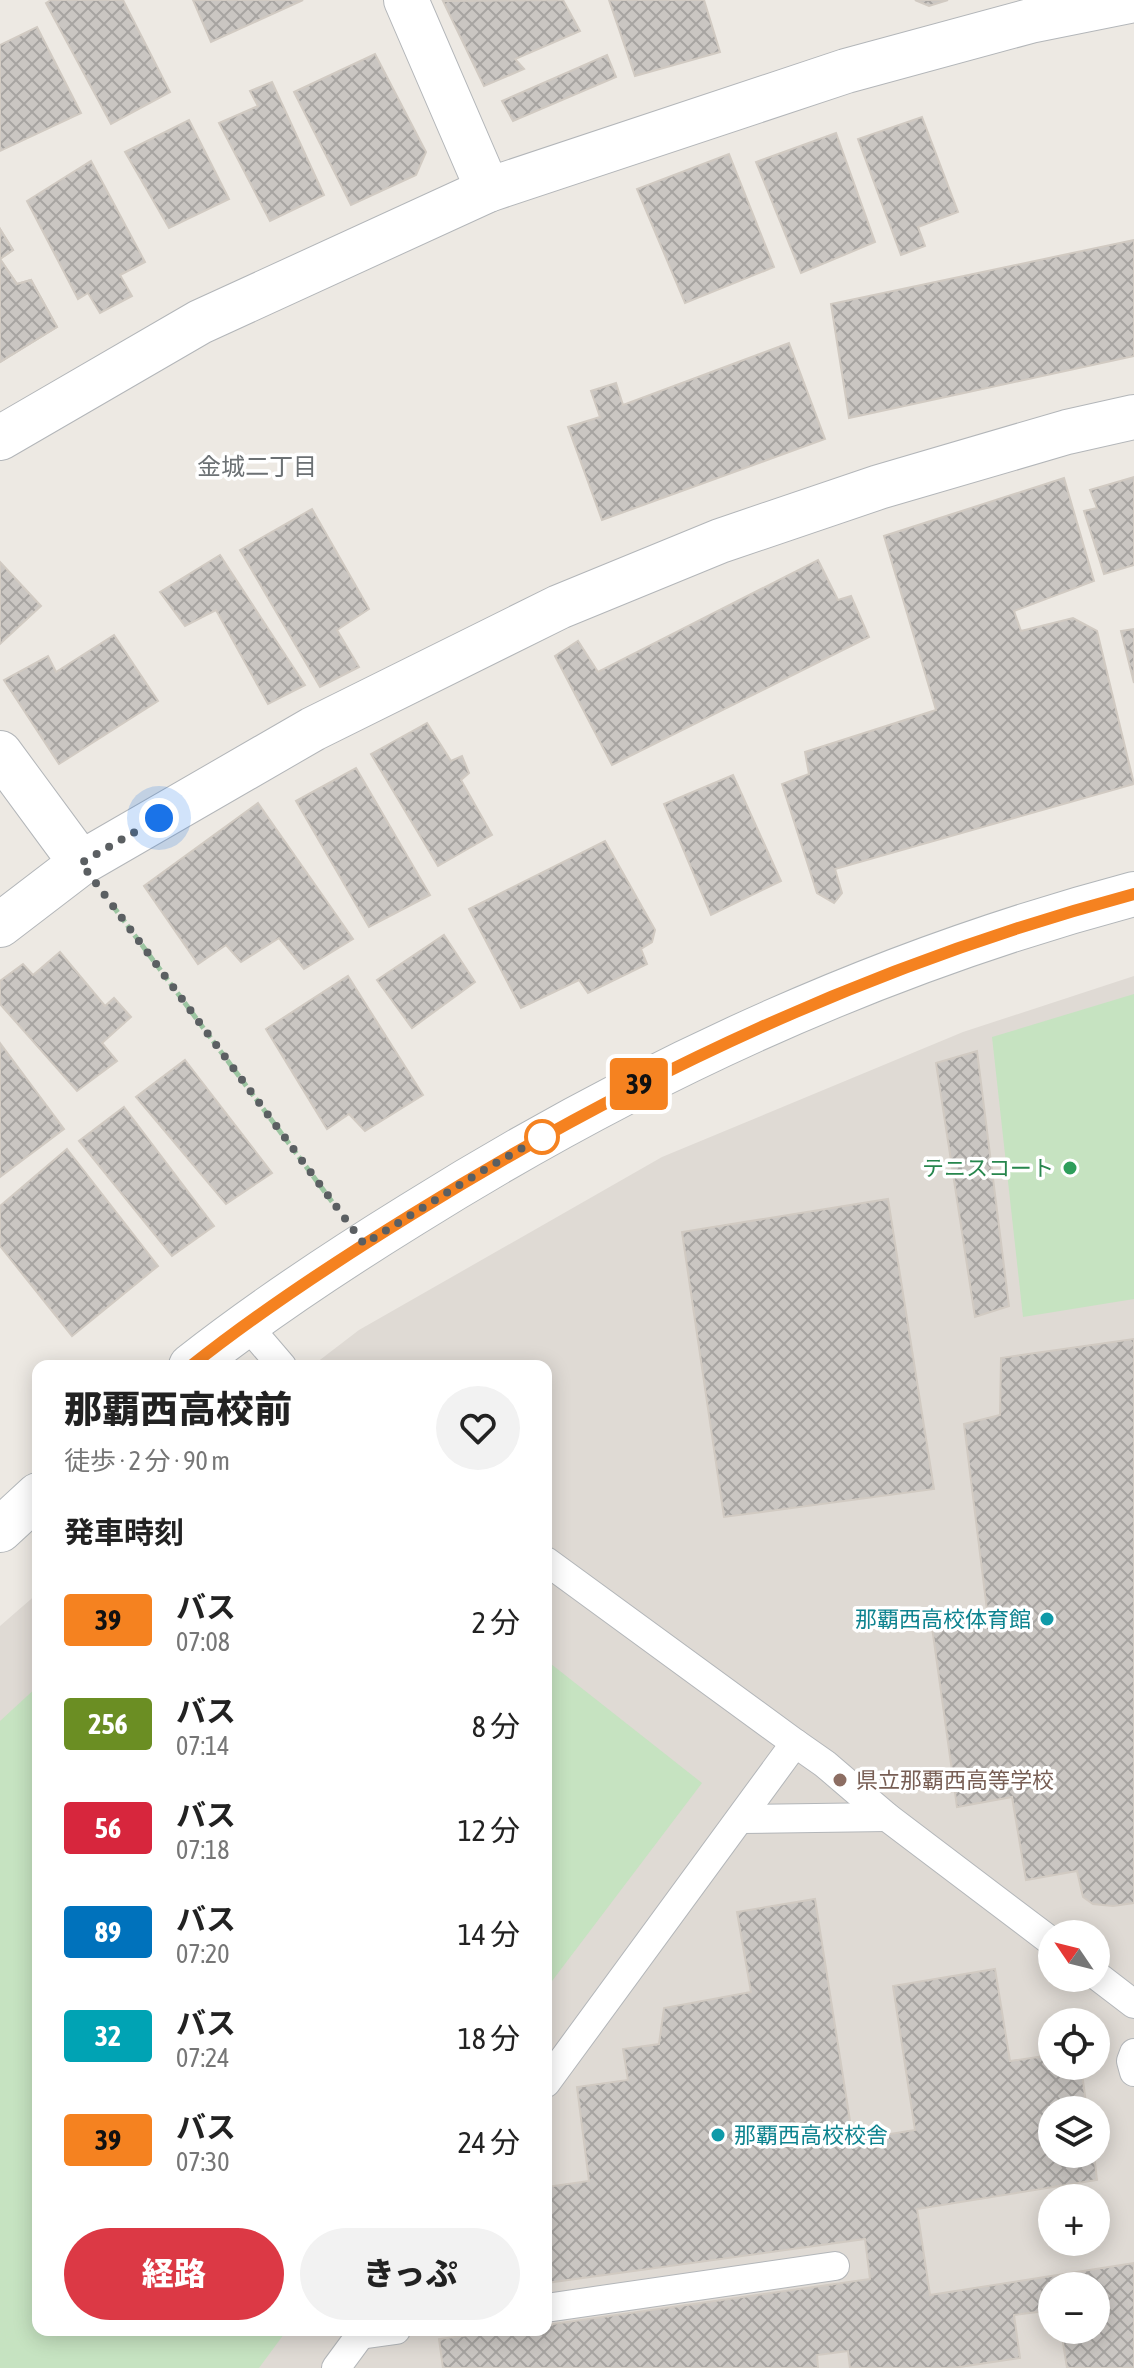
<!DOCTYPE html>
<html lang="ja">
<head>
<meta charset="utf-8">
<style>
  body { margin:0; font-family:"Asap Condensed","Noto Sans JP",sans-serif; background:#f2f2f2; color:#222; height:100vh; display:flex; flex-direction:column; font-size:30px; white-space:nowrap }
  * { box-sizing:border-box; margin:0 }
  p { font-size:26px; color:#767676 }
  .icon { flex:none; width:44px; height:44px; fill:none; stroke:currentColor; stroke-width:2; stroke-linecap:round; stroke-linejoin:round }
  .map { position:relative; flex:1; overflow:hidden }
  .panel { position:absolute; left:32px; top:1360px; width:520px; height:976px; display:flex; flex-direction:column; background:#fff; border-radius:16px; box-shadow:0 4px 20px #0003 }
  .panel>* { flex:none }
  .badge { padding:0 16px; border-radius:6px; font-size:28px; line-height:52px }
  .needle { width:52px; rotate:305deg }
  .buttons { position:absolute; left:1038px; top:1920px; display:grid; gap:16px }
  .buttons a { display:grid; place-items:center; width:72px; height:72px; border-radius:50%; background:#fff; box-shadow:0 4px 20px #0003; font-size:40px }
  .you { position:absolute; width:40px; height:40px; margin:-20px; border:6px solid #fff; border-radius:50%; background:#1a73e8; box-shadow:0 0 0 12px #1a73e833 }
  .map>.badge { position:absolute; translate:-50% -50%; box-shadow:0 0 0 4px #fff }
  h2 { padding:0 32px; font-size:30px; line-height:72px }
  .round { display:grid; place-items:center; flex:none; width:84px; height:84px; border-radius:42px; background:#f2f2f2 }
  .overview { display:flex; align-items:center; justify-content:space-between; height:136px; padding:0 32px }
  h1 { font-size:38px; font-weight:800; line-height:60px }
  .primary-button { display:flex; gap:16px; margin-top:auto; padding:16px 32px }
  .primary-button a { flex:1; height:92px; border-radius:48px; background:#dc3945; color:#fff; font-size:32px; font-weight:800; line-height:92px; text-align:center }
  .primary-button a+a { background:#f2f2f2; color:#222 }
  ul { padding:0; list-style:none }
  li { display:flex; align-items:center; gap:24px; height:104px; padding:0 32px }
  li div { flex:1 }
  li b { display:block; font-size:30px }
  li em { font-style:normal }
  li .badge { min-width:88px; font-weight:700; text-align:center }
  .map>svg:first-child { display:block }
  .education { fill:#dfdad4; fill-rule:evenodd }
  .park { fill:#c6e3c1 }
  .building { fill:url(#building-cross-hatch); stroke:#d1cac2; stroke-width:2 }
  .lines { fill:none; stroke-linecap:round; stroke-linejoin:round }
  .lane-casing { stroke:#b3b6b9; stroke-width:30 }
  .street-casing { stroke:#b3b6b9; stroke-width:46 }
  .secondary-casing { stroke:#b2b6b9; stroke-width:46 }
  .path { stroke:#9cc5a1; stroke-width:5; stroke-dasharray:8 4; stroke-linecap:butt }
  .lane { stroke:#fff; stroke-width:28 }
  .street { stroke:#fff; stroke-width:44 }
  .secondary { stroke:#fff; stroke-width:44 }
  .line-casing { stroke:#fff; stroke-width:18 }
  .line { stroke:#f58220; stroke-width:12 }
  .walk { stroke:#5b5f62; stroke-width:8; stroke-dasharray:0 14.4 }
  .stop-dot { fill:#fff; stroke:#f58220; stroke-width:4 }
  .leisure-dot { fill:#2e9e5b; stroke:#fff; stroke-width:3 }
  .culture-dot { fill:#0f9aa8; stroke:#fff; stroke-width:3 }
  .education-dot { fill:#8d6e63; stroke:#fff; stroke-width:3 }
  .labels { text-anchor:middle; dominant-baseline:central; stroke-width:7; stroke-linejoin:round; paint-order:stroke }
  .leisure-label { font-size:22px; fill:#27864d; stroke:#fff; text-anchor:end }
  .culture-label { font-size:22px; fill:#0d838f; stroke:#fff; text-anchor:end }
  .education-label { font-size:22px; fill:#785e54; stroke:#fff; text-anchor:start }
  .neighbourhood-label { font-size:24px; fill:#6c7174; stroke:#fff }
</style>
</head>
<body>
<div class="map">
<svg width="1134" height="2368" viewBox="0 0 1134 2368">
  <defs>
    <pattern id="building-cross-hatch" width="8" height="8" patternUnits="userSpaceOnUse" patternTransform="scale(2)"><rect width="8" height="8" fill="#cac6c2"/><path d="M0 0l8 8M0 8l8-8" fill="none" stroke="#a7a4a1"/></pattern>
  </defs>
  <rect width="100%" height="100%" fill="#ede9e3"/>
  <path class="education" d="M1134,976V2368H0V1626L38,1593V2330H546V1366H312L359,1330L662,1157L963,1032ZM1052,1934H1096V1978H1052ZM1052,2022H1096V2066H1052ZM1052,2110H1096V2154H1052ZM1052,2198H1096V2242H1052ZM1052,2286H1096V2330H1052Z"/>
  <g class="park">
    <path d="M1134,994V1299L1023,1317L992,1037Z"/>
    <path d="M546,1660L702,1783L546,1989Z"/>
    <path d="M38,1686V2330H287L259,2368H0V1721Z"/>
  </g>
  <g class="building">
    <path d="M51,0H123L170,92L111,124L46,3Z"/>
    <path d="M193,0H303L211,42Z"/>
    <path d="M563,0L580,31L515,59L524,69L484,86L443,1Z"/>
    <path d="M609,0H704L720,52L635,76Z"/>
    <path d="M915,0H948L929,6Z"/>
    <path d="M37,27L81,113L0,151V45Z"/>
    <path d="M375,54L426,152L416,175L351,205L294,92Z"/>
    <path d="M607,55L616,77L513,121L502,101Z"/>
    <path d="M272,82L324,195L270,221L219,123L258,106L250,91Z"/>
    <path d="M922,117L958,212L918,227L925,246L901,255L858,139Z"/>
    <path d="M189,120L229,199L169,228L125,152Z"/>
    <path d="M836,133L875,242L801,273L756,162Z"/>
    <path d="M729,154L774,267L685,303L637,189Z"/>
    <path d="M91,161L145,262L120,275L132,296L100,313L88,293L78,299L27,201Z"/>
    <path d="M0,229L13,250L0,259L17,284L31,280L57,327L0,362Z"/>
    <path d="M0,229L13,250L0,259L17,284L31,280L57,327L0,362Z"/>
    <path d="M1134,240V356L849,418L831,304Z"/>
    <path d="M789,343L825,439L602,520L568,427L600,417L591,391L616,383L623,405Z"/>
    <path d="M1134,477V565L1104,574L1084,511L1097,508L1090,490Z"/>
    <path d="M1064,478L1094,581L1014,611L1021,631L1073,618L1097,631L1134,784L835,869L842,893L834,903L817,893L782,784L809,774L805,752L936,710L884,536Z"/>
    <path d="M312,509L369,609L337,630L359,667L320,687L240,550Z"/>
    <path d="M220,555L305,685L268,704L216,610L185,626L160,592Z"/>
    <path d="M818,560L838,600L851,596L869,637L612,765L555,656L578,641L598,672Z"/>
    <path d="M0,562L41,606L0,644Z"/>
    <path d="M1134,629V683L1121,631Z"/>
    <path d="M114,635L158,701L59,764L4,680L48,656L56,672Z"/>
    <path d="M427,723L451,761L462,756L469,773L461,780L492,835L438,866L371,754Z"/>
    <path d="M356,768L430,895L369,927L296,801Z"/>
    <path d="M733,775L781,881L711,915L664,804Z"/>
    <path d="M258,803L353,939L304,969L279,938L241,962L226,945L198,964L144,886Z"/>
    <path d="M605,841L655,930L652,942L641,949L647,964L588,993L579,980L521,1008L469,909Z"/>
    <path d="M444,935L475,982L412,1028L377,980Z"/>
    <path d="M60,952L105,1006L114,998L131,1017L102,1043L117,1061L77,1091L0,1004V981L23,964L33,975Z"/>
    <path d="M348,976L423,1095L365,1131L349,1114L327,1129L266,1029Z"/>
    <path d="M0,1043L64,1129L0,1177Z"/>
    <path d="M977,1051L1009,1306L975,1317L936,1063Z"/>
    <path d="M185,1060L272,1173L226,1204L136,1097Z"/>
    <path d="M124,1107L214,1226L172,1256L79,1141Z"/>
    <path d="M67,1149L158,1266L72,1336L0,1246V1206Z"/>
    <path d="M888,1199L934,1489L724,1517L682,1232Z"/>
    <path d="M1134,1339V1903L1113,1906L1093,1904L1083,1897L1077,1871L1026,1880L1012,1797L957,1807L932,1627L987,1610L964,1424L1000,1415L1001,1358Z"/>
    <path d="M815,1899L853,2140L915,2130L893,1986L995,1969L1010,2061L1052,2055V2066H1081L1087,2110H1052V2154H1094L1097,2180L917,2209L930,2295L1134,2263V2368H1067L1061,2330H1096V2286H1052V2310L1014,2315L1020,2358L953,2368H850L848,2351L817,2355L818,2368H443L439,2339L507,2330H546V2325L870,2279L865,2239L546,2283V2187L589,2181L577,2087L628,2080L623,2049L659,2044L664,2008L751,1992L737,1912Z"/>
  </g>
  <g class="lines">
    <defs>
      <g id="lane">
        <path d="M246,1324L282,1366"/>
        <path d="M546,1561L795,1743"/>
        <path d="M741,1819L887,1817"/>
        <path d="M1096,1975L1134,2004"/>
        <path d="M1134,2053L1131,2061L1134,2072"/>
        <path d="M546,2083L795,1743L825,1764L887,1817L1052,1942"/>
        <path d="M546,2308L835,2266"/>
        <path d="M360,2335L396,2330"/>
        <path d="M336,2368L364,2330"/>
      </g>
      <g id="street">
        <path d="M406,0L488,190"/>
        <path d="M0,438L200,322L488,190L846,71L1030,21L1134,0"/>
        <path d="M0,753L81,863"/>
        <path d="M0,925L81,863L313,729L559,607L720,541L879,487L1067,432L1134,417"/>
      </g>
      <g id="secondary">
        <path d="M191,1366C261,1311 335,1262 411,1215C636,1074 877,962 1134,894"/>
        <path d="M0,1530L38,1495"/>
      </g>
    </defs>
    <use href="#lane" class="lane-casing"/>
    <use href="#street" class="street-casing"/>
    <use href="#secondary" class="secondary-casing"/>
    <path class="path" d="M113,906L333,1203"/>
    <use href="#lane" class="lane"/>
    <use href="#street" class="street"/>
    <use href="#secondary" class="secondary"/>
  </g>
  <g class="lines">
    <defs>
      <path id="line" d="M191,1366C260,1311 335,1262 411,1215C638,1074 875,963 1134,894"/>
    </defs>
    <use href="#line" class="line-casing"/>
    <use href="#line" class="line"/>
    <path class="walk" d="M159,818L81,863L364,1244L487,1168L542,1137"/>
  </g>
  <circle class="stop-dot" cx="542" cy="1137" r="16"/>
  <circle class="leisure-dot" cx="1070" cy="1168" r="8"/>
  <g class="culture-dot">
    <circle cx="1047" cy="1619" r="8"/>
    <circle cx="718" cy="2135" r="8"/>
  </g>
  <circle class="education-dot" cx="840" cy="1780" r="8"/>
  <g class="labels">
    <g class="leisure-label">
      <text x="1054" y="1168">テニスコート</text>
    </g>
    <g class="culture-label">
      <text x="1031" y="1619">那覇西高校体育館</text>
      <text x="734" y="2135" text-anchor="start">那覇西高校校舎</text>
    </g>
    <g class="education-label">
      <text x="856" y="1780">県立那覇西高等学校</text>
    </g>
    <g class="neighbourhood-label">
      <text x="257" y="466">金城二丁目</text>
    </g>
  </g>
</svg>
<div class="buttons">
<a><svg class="needle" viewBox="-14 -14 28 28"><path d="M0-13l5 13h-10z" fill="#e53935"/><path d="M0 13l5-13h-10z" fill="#767676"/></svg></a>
<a><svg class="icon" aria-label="locate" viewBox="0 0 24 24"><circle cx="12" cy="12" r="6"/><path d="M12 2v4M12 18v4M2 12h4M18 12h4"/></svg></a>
<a><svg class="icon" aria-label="layers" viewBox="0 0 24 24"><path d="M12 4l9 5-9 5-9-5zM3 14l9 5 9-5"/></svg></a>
<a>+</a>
<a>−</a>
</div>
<div class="you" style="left:159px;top:818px"></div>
<b class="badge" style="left:639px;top:1084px;background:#f58220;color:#111">39</b>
<section class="panel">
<div class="overview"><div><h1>那覇西高校前</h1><p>徒歩 · 2 分 · 90 m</p></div><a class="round"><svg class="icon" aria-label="heart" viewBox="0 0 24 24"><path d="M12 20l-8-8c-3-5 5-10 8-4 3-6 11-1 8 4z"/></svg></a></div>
<h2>発車時刻</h2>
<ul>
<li><span class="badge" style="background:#f58220;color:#111">39</span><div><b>バス</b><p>07:08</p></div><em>2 分</em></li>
<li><span class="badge" style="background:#6b8e23;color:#fff">256</span><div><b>バス</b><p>07:14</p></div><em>8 分</em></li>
<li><span class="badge" style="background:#d7263d;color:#fff">56</span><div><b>バス</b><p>07:18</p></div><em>12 分</em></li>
<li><span class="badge" style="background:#0072bc;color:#fff">89</span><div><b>バス</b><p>07:20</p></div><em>14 分</em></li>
<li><span class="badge" style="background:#00a3b4;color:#fff">32</span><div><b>バス</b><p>07:24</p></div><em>18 分</em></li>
<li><span class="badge" style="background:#f58220;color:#111">39</span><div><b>バス</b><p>07:30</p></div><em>24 分</em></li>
</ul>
<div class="primary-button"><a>経路</a><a>きっぷ</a></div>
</section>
</div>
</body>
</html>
